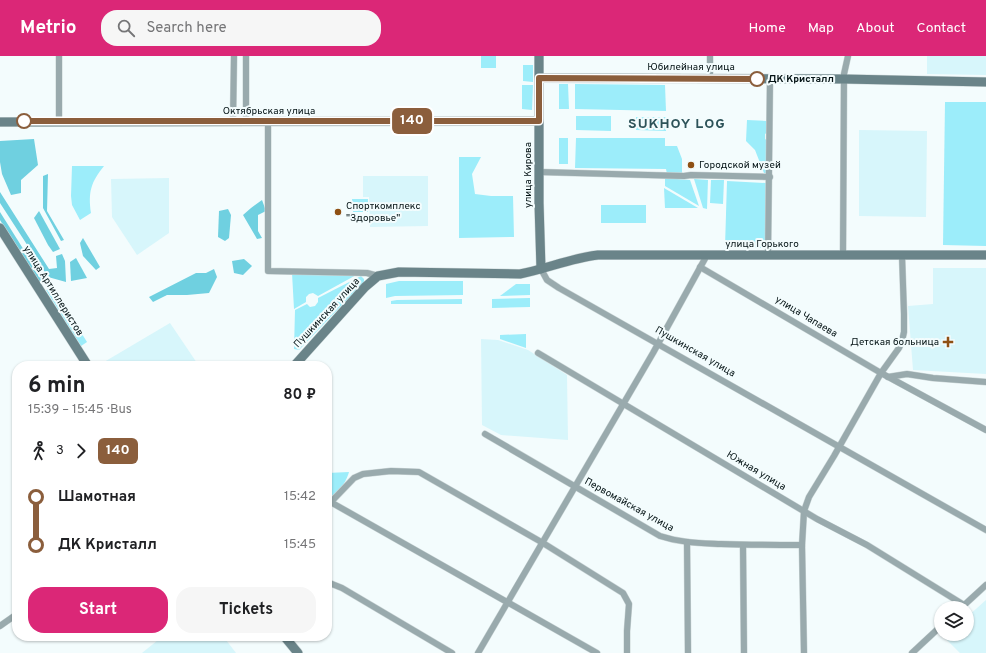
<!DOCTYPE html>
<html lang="en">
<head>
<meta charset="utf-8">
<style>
  body { margin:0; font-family:Overpass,sans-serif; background:#f6f6f6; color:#202124; height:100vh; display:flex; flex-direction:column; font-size:15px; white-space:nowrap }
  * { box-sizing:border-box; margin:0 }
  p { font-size:13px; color:#757577 }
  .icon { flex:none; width:22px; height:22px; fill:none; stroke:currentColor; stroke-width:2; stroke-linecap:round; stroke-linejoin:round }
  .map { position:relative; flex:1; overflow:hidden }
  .side { position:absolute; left:12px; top:305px; width:320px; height:280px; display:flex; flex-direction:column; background:#fff; border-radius:16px; box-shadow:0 1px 3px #0004 }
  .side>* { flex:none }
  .badge { padding:0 8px; border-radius:6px; font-size:14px; line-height:26px }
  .buttons { position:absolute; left:934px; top:545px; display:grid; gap:8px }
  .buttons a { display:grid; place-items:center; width:40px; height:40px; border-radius:50%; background:#fff; box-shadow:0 1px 3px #0004; font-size:20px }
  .map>.badge { position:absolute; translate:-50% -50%; box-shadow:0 0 0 2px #fff }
  .legs { display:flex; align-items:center; gap:6px; height:44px; padding:0 16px; font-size:13px }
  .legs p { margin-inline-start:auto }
  .head { display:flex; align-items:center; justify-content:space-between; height:68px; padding:0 16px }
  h1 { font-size:22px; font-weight:700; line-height:30px }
  .action { display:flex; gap:8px; margin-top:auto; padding:8px 16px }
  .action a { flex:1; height:46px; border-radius:16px; background:#db2777; color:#fff; font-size:16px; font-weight:700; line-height:46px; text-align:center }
  .action a+a { background:#f6f6f6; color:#202124 }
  ul { padding:0 16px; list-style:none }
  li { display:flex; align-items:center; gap:14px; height:48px; font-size:15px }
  li i { display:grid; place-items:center; width:6px; height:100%; margin:0 5px; background:currentColor }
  li i::after { content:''; width:10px; height:10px; margin:-5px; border:3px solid; border-radius:50%; background:#fff }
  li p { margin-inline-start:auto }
  li:first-child i { background:linear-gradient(#0000 50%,currentColor 0) }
  li:last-child i { background:linear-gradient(currentColor 50%,#0000 0) }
  header { display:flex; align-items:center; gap:24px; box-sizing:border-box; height:56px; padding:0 20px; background:#db2777; color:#fff }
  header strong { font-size:19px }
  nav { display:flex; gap:22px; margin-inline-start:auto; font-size:14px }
  .search { width:280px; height:36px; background:#f6f6f6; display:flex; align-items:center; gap:10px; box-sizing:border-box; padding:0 14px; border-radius:16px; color:#757577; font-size:15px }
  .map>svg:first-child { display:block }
  .built { fill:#d7f6fb }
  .green { fill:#9cedfa }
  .forest { fill:#6fd0e0 }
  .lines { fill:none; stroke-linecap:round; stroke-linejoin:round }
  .street-casing { stroke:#cdd7d8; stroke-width:7 }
  .secondary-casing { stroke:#cdd7d8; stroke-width:10 }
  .street { stroke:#99aaad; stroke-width:6 }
  .secondary { stroke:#6a8489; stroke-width:9 }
  .line-1-casing { stroke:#fff; stroke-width:9 }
  .line-1 { stroke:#8b5e3c; stroke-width:6 }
  .stop-1-dot { fill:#fff; stroke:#8b5e3c; stroke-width:2 }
  .poi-dot { fill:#8e5014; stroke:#f3fcfd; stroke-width:1.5 }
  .labels { text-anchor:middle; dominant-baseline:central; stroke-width:4; stroke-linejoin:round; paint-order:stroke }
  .street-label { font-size:10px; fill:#041315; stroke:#f3fcfd }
  .stop-label { font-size:10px; font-weight:bold; fill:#041315; stroke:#f3fcfd; text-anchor:start }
  .poi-label { font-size:10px; fill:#041315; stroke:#f3fcfd; text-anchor:start }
  .district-label { font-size:14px; font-weight:bold; letter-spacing:1px; fill:#2d5359; stroke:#f3fcfd }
</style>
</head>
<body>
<header>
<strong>Metrio</strong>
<div class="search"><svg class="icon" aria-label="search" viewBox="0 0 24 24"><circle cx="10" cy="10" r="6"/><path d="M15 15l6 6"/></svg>Search here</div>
<nav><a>Home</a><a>Map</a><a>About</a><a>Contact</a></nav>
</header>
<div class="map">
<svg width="986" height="597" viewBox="0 0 986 597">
  <rect width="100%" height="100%" fill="#f3fcfd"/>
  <g class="built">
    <path d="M927,0H986V19L927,18Z"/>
    <path d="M859,74L927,75L926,161L859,160Z"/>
    <path d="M363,120H428V170L370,171L369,141H363Z"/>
    <path d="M169,122V177L137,199L112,161L111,123Z"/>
    <path d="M933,212H986V318L913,314L908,250L933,248Z"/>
    <path d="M170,267L199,310H100L99,309Z"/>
    <path d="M481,283L498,284L528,294L567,319L568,384L501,379L482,369Z"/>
    <path d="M986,544V597H960L945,582L949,578H967V561Z"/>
    <path d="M163,580H223L236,597H142Z"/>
  </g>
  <g class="green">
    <rect x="481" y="0" width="15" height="12"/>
    <path d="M523,9H533V26L523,25Z"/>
    <path d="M559,28H568L569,53H559Z"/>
    <path d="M575,28L665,29L666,55L575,53Z"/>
    <path d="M522,29H533L532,54L522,53Z"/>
    <path d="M945,46H986V190L943,189Z"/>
    <path d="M576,60H611V75L576,74Z"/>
    <path d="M636,61H666V75L636,74Z"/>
    <path d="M747,64L767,65L768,76L765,78V83L768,85V117H764L755,94L746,85Z"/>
    <rect x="559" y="82" width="9" height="26"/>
    <path d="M576,82H665V90H677L682,103V118H667L666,113L575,112Z"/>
    <path d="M459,101H481L472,118L475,138L491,140H513L514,181L459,182Z"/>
    <path d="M72,110H104C91,126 88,136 91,157L80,164L72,149L71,140Z"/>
    <path d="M665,122L690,124L699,150L665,130Z"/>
    <path d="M694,123L708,124L707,153L703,152Z"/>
    <path d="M711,124H724L723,148L710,147Z"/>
    <path d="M727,125L766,127L767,192L725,191Z"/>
    <path d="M664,132L698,152H665Z"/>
    <path d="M352,143H368V156H353Z"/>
    <rect x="601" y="149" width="45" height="18"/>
    <path d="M292,217L358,218L318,240L313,237L309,238L306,241V246L294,253Z"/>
    <path d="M361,220L364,223V226L299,294L294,293L295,254L307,248L310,251L315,250L318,246V242Z"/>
    <path d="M399,225H463V239L395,240L386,242V228Z"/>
    <path d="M516,228H530V239L500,240Z"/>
    <path d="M50,233L55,235L87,286L81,290L46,234Z"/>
    <path d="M530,242V251L492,252V243Z"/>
    <path d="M462,243V248H391V245L397,244Z"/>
    <path d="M526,278V292L500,283V279Z"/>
    <path d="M349,416C346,426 338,440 327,441V417Z"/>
  </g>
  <g class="forest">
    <path d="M34,83L38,109L21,124V137L11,139L2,118L0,106V85Z"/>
    <path d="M48,118L47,155L64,184L61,185L43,152V120Z"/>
    <path d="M0,136L49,213L57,212L56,200L62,198L65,205L66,226L48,221L0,147Z"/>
    <path d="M262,144L266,155L258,159V175L262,182L257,183L243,159L251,152Z"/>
    <path d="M228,153L231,159L229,182L225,185L218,181L219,155Z"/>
    <path d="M39,155L60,193L53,196L48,189L34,162Z"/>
    <path d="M0,156L44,226L40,227L0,164Z"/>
    <path d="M83,182L100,211L96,214L83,200L80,187Z"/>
    <path d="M76,202L87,222L71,225L70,206Z"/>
    <path d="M244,203L252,210L243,219L234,217L232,205Z"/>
    <path d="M214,213L217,221L209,237L187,239H167L153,246L149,241L196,217H206Z"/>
  </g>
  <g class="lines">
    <defs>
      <g id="street">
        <path d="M59,0V65"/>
        <path d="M710,23V0"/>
        <path d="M233,66L234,0"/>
        <path d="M246,66V0"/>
        <path d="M268,66V215L367,217L378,220"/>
        <path d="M539,116L684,120L691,119L770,121"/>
        <path d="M768,199L770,23"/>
        <path d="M843,199L844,18L848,0"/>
        <path d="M700,211L881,317L986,374"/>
        <path d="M541,213L547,224L559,232L986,474"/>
        <path d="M538,297L817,463L867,489L964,549"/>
        <path d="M888,321L907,318L933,322L986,326"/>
        <path d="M485,378L660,480C681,487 700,487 721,488C748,489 775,489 802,489"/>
        <path d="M327,444L597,597"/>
        <path d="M331,446L354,422L363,418L391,415L419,416L543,487L623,537L629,548L627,575V597"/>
        <path d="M687,486L688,597"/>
        <path d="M743,489L744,597"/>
        <path d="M327,526L342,532L452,597"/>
        <path d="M961,552L986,529"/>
        <path d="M0,570L17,558"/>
        <path d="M478,597L653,297L707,199"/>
        <path d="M804,597L802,489L804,455L809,441L834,400L881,317L899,292L902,285L904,276V258L902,199"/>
        <path d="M912,597L941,570"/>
      </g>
      <g id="secondary">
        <path d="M539,0V147L541,213"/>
        <path d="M539,22L844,23L986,26"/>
        <path d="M0,66L539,65"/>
        <path d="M0,172L88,310"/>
        <path d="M294,310L365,231L378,220L399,216L520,218C546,213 571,202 598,199H986"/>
        <path d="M284,580L298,597"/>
      </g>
    </defs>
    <use href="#street" class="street-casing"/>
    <use href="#secondary" class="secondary-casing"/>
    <use href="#street" class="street"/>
    <use href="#secondary" class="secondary"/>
  </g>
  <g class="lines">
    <defs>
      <path id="line-1" d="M24,65H539V22L757,23"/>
    </defs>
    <use href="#line-1" class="line-1-casing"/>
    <use href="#line-1" class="line-1"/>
  </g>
  <g class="stop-1-dot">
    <circle cx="757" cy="23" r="7"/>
    <circle cx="24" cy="65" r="7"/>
  </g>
  <g class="poi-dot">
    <circle cx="691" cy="109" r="4"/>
    <circle cx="338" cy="156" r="4"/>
    <path d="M946 280h4v4h4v4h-4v4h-4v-4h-4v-4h4z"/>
  </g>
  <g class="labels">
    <g class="street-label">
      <text x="691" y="11">Юбилейная улица</text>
      <text x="269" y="55">Октябрьская улица</text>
      <text transform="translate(528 119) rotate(-90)">улица Кирова</text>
      <text x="762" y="188">улица Горького</text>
      <text transform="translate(53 235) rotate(58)">улица Артиллеристов</text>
      <text transform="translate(327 257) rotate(-47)">Пушкинская улица</text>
      <text transform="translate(806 261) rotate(31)">улица Чапаева</text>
      <text transform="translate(695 296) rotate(30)">Пушкинская улица</text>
      <text transform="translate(756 415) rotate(31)">Южная улица</text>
      <text transform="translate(629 449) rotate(29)">Первомайская улица</text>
    </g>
    <g class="stop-label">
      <text x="768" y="23">ДК Кристалл</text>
    </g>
    <g class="poi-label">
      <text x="699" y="109">Городской музей</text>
      <text x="346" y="150">Спорткомплекс<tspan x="346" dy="12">"Здоровье"</tspan></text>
      <text x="939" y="286" text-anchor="end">Детская больница</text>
    </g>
    <g class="district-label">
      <text x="677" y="68">SUKHOY LOG</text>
    </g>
  </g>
</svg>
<div class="buttons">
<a><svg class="icon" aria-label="layers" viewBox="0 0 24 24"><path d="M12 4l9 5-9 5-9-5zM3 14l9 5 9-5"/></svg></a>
</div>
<b class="badge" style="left:412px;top:65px;background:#8b5e3c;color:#fff">140</b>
<section class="side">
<div class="head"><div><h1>6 min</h1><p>15:39 – 15:45 · Bus</p></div><b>80 ₽</b></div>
<div class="legs"><svg class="icon" aria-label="walk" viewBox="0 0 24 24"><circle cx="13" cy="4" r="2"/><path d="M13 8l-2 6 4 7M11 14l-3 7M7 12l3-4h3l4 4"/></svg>3<svg class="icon" aria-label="forward" viewBox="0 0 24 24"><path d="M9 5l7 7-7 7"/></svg><b class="badge" style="background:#8b5e3c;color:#fff">140</b></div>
<ul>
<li><i style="color:#8b5e3c"></i><b>Шамотная</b><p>15:42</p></li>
<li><i style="color:#8b5e3c"></i><b>ДК Кристалл</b><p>15:45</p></li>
</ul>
<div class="action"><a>Start</a><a>Tickets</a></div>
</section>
</div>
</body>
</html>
